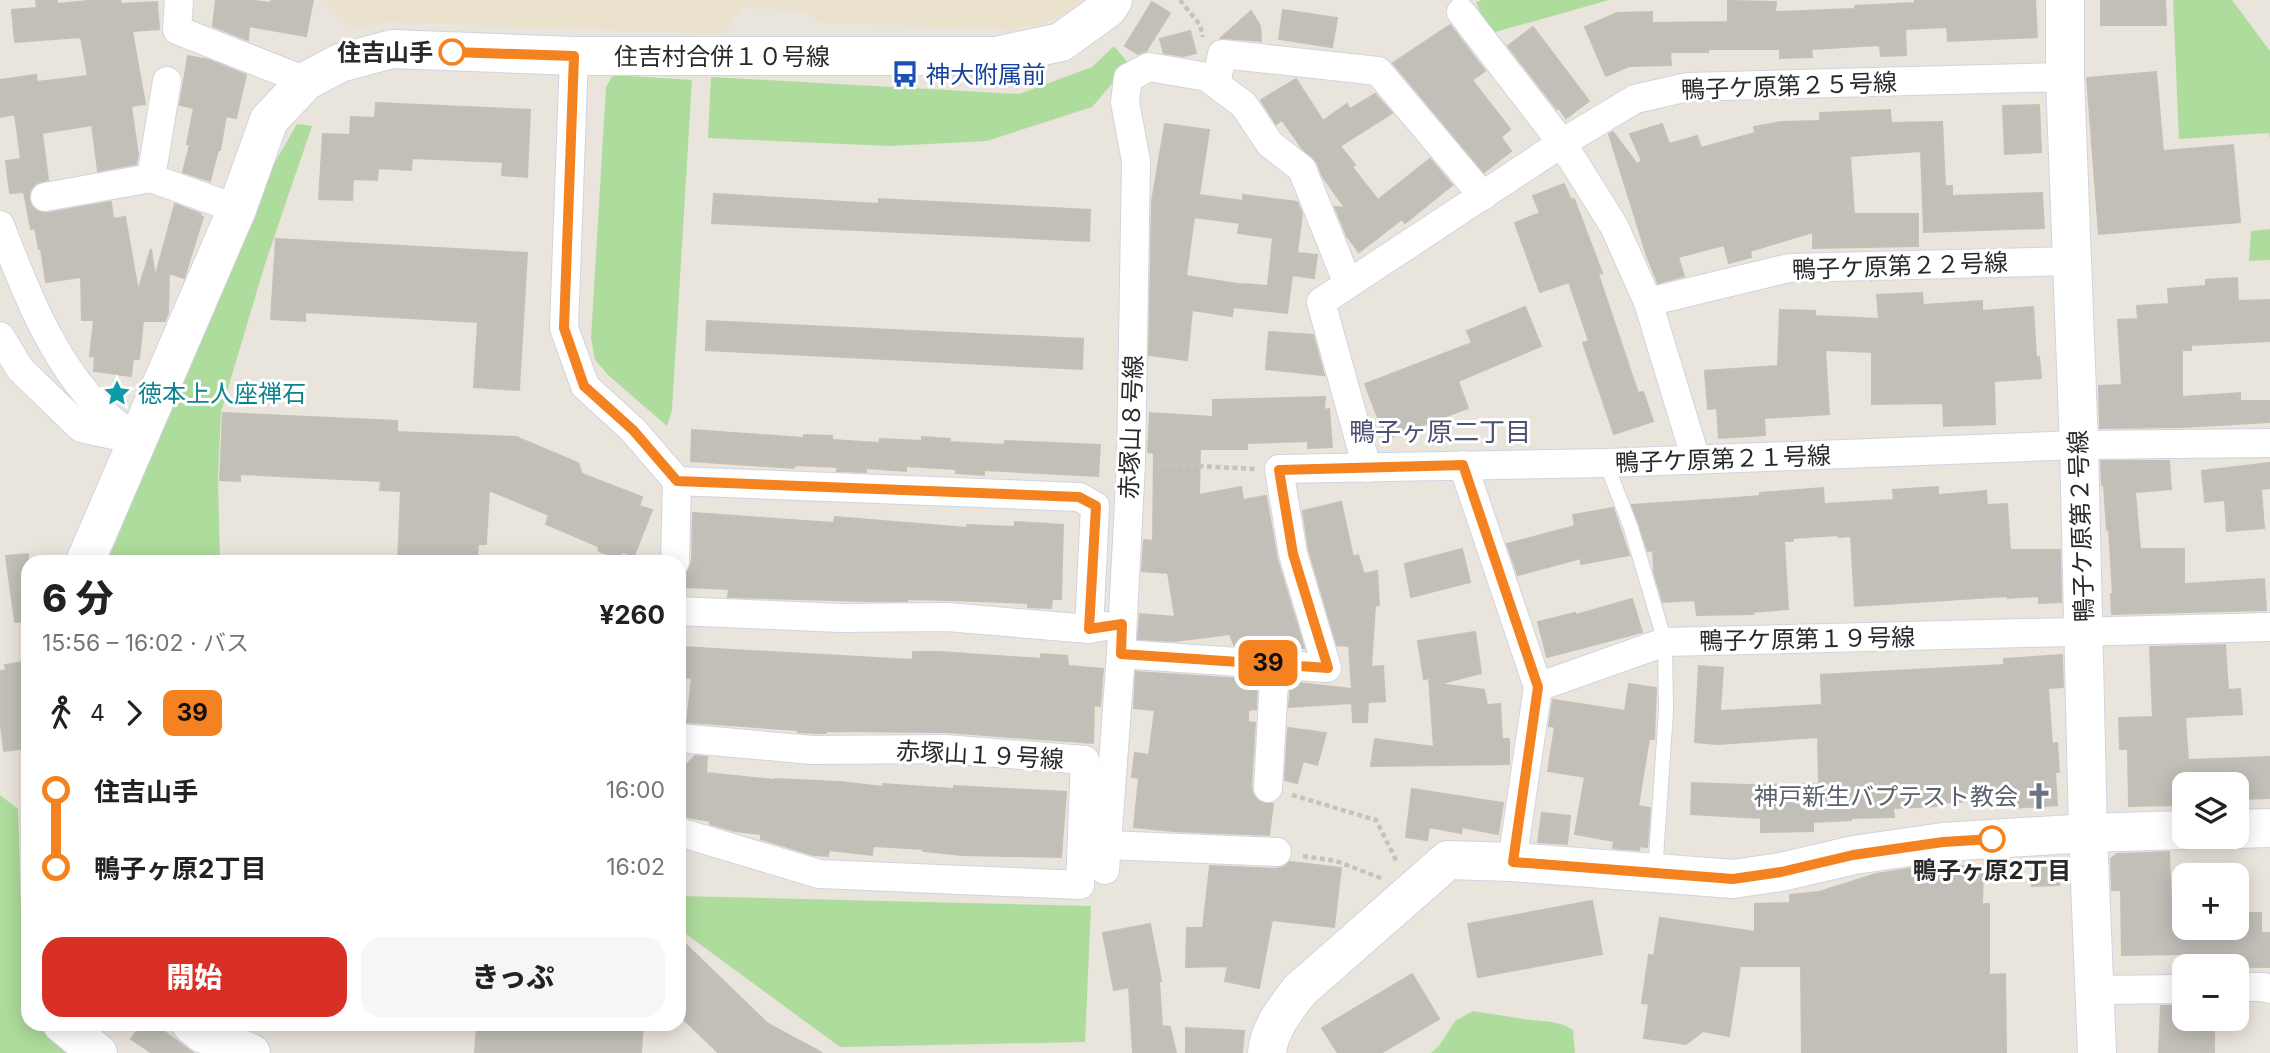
<!DOCTYPE html>
<html lang="ja">
<head>
<meta charset="utf-8">
<style>
  body { margin:0; font-family:Inter,"Noto Sans JP",sans-serif; background:#f6f6f6; color:#222; height:100vh; display:flex; flex-direction:column; font-size:26px; white-space:nowrap }
  * { box-sizing:border-box; margin:0 }
  p { font-size:23px; color:#767676 }
  .icon { flex:none; width:38px; height:38px; fill:none; stroke:currentColor; stroke-width:2; stroke-linecap:round; stroke-linejoin:round }
  .map { position:relative; flex:1; overflow:hidden }
  .sheet { position:absolute; left:21px; top:555px; width:665px; height:476px; display:flex; flex-direction:column; background:#fff; border-radius:21px; box-shadow:0 4px 18px #0003 }
  .sheet>* { flex:none }
  .badge { padding:0 14px; border-radius:10px; font-size:24px; line-height:46px }
  .controls { position:absolute; left:2172px; top:772px; display:grid; gap:14px }
  .controls a { display:grid; place-items:center; width:77px; height:77px; border-radius:14px; background:#fff; box-shadow:0 4px 18px #0003; font-size:35px }
  .map>.badge { position:absolute; translate:-50% -50%; box-shadow:0 0 0 4px #fff }
  .legs { display:flex; align-items:center; gap:10px; height:77px; padding:0 21px; font-size:23px }
  .legs p { margin-inline-start:auto }
  .summary { display:flex; align-items:center; justify-content:space-between; height:119px; padding:0 21px }
  h1 { font-size:38px; font-weight:800; line-height:52px }
  .button { display:flex; gap:14px; margin-top:auto; padding:14px 21px }
  .button a { flex:1; height:80px; border-radius:21px; background:#d93025; color:#fff; font-size:28px; font-weight:800; line-height:80px; text-align:center }
  .button a+a { background:#f6f6f6; color:#222 }
  ul { padding:0 21px; list-style:none }
  li { display:flex; align-items:center; gap:24px; height:77px; font-size:26px }
  li i { display:grid; place-items:center; width:10px; height:100%; margin:0 9px; background:currentColor }
  li i::after { content:''; width:18px; height:18px; margin:-9px; border:5px solid; border-radius:50%; background:#fff }
  li p { margin-inline-start:auto }
  li:first-child i { background:linear-gradient(#0000 50%,currentColor 0) }
  li:last-child i { background:linear-gradient(currentColor 50%,#0000 0) }
  .map>svg:first-child { display:block }
  .education { fill:#eae2cc }
  .green { fill:#aedc9c }
  .building { fill:#c2beb8; stroke:#c5c0b6; stroke-width:2; fill-rule:evenodd }
  .lines { fill:none; stroke-linecap:round; stroke-linejoin:round }
  .lane-casing { stroke:#d1d3e0; stroke-width:16 }
  .street-casing { stroke:#d1d3e0; stroke-width:30 }
  .secondary-casing { stroke:#d1d3e0; stroke-width:40 }
  .path { stroke:#c3c3c3; stroke-width:4.5; stroke-dasharray:5 3.5; stroke-linecap:butt }
  .lane { stroke:#fff; stroke-width:14 }
  .street { stroke:#fff; stroke-width:28 }
  .secondary { stroke:#fff; stroke-width:38 }
  .line-1-casing { stroke:#fff; stroke-width:16 }
  .line-1 { stroke:#f58220; stroke-width:10 }
  .stop-1-dot { fill:#fff; stroke:#f58220; stroke-width:3.5 }
  .labels { text-anchor:middle; dominant-baseline:central; stroke-width:6; stroke-linejoin:round; paint-order:stroke }
  .stop-label { font-size:24px; font-weight:bold; fill:#292929; stroke:#fff; text-anchor:end }
  .street-label { font-size:24px; fill:#292929; stroke:#fff }
  .transit-label { font-size:24px; fill:#164399; stroke:#fff; text-anchor:start }
  .culture-label { font-size:24px; fill:#0d838f; stroke:#fff; text-anchor:start }
  .worship-label { font-size:24px; fill:#5b616d; stroke:#fff; text-anchor:end }
  .neighbourhood-label { font-size:26px; fill:#4d5275; stroke:#fff }
</style>
</head>
<body>
<div class="map">
<svg width="2270" height="1053" viewBox="0 0 2270 1053">
  <rect width="100%" height="100%" fill="#eae5dc"/>
  <path class="education" d="M323,0H1086L1067,14L1038,25L1005,30L817,22L804,11L744,8L722,34L385,22L352,28Z"/>
  <g class="green">
    <path d="M1482,0H1609L1488,34L1476,2Z"/>
    <path d="M2173,0H2232L2270,51V139L2269,133L2179,139Z"/>
    <path d="M1114,46L1129,64L1092,107L987,141L889,146L708,138L711,77L1019,94L1092,67Z"/>
    <path d="M613,75L692,80L672,410L667,426L608,375L595,360L591,338L606,87Z"/>
    <path d="M297,124L312,126L265,264L221,412L218,476L220,562H107L206,325L260,188Z"/>
    <path d="M2270,229V260L2249,261L2251,231Z"/>
    <path d="M0,795L18,809L23,980L28,998V1024H38L71,1053H0Z"/>
    <path d="M679,896L1091,906L1085,1042L840,1047L679,929Z"/>
    <path d="M1473,1011C1492,1014 1511,1017 1530,1020C1546,1022 1558,1020 1573,1030L1575,1053H1431L1439,1046L1455,1021Z"/>
  </g>
  <g class="building">
    <path d="M54,0H57V4L98,0H120L121,4L157,2L159,29L132,31L145,104L131,106L138,155L136,164L98,171L92,125L42,133L48,180L35,184L30,191L29,199L32,207L39,212L48,213L111,202L113,219L125,217L138,291L151,249L155,278L175,204L201,214L200,217H203L184,278L169,273L168,313L165,321H143L139,359H133L131,376L94,371L95,357L90,356L94,320H82L81,277L46,282L41,249H39L35,228L31,229L24,192L10,193L6,161L21,159L15,114L0,117V80L36,75L37,82L88,76L81,37L15,42L12,10L37,8L36,1Z"/>
    <path d="M216,0H246L271,3V0H313L306,36L249,26L248,40L213,26Z"/>
    <path d="M1915,0H2035L2037,37L1948,41L1947,27L1905,29L1906,55L1881,56L1880,45L1811,49L1812,57L1780,58V49H1708V52H1670L1671,65L1629,66L1606,76L1585,27L1617,13L1652,12V23L1728,22V1L1776,2L1775,12L1855,9V6L1915,3Z"/>
    <path d="M2101,0H2165L2166,25H2101Z"/>
    <path d="M1152,2L1170,13L1146,51L1138,54L1125,46Z"/>
    <path d="M1283,10L1337,18L1332,47L1279,39Z"/>
    <path d="M1251,11L1260,26L1261,41L1221,38Z"/>
    <path d="M1450,25L1485,71L1472,80L1510,129L1501,137L1511,151L1484,172L1393,63Z"/>
    <path d="M1533,27L1589,101L1566,118L1559,108L1557,109L1508,46Z"/>
    <path d="M1190,31L1196,53L1184,56L1164,53L1160,39Z"/>
    <path d="M188,56L209,60L246,75L236,118L226,116L220,150H218L210,181L183,172L190,145L187,144L194,108L180,105Z"/>
    <path d="M2156,72L2163,151L2233,145L2240,222L2099,234L2087,78Z"/>
    <path d="M1296,79L1323,121L1347,104L1350,109L1375,94L1392,113L1340,146L1355,165L1352,167L1378,200L1430,159L1452,185L1405,223L1402,219L1359,252L1347,236L1335,207L1345,208L1323,177L1317,162L1302,148L1282,120L1276,124L1261,100Z"/>
    <path d="M376,103L530,110L527,177L502,175L503,162L412,158L411,170L378,168L377,180L353,179L352,200L319,199L323,134L350,135L351,117L375,118Z"/>
    <path d="M2039,105L2041,152L2005,154L2003,106Z"/>
    <path d="M1890,110L1891,123L1942,122L1945,186H1952V196L2042,193L2044,228L1924,232L1921,151L1850,156L1854,214H1918V246L1813,248V232L1750,251L1751,257L1729,263L1724,245L1678,257L1684,276L1658,283L1647,256L1609,134L1613,132L1637,164L1642,161L1630,134L1662,124L1669,144L1697,136L1701,148L1755,133L1754,127L1781,122L1820,121V113Z"/>
    <path d="M1165,124L1209,130L1199,195L1243,201V195L1297,202L1302,214L1297,253L1317,255L1314,278L1292,275L1287,313L1233,307L1232,316L1192,310L1187,360L1149,355L1152,201ZM1194,217L1240,223L1238,233L1273,238L1268,286L1244,284V285L1186,276Z"/>
    <path d="M1564,184L1571,200L1574,199L1602,273L1598,274L1638,393L1643,392L1653,421L1614,434L1583,343L1589,341L1569,282L1540,292L1515,223L1540,213L1533,196Z"/>
    <path d="M714,194L879,204V199L1090,210L1089,241L712,223Z"/>
    <path d="M276,239L527,253L519,390L474,387L478,322L305,312V321L271,319Z"/>
    <path d="M2237,278L2238,301L2270,300V341L2191,345V350H2182V397L2240,393V401H2270V422L2183,427L2100,428L2099,386L2122,385L2118,320L2138,319L2137,306L2169,304L2168,289L2206,286V280Z"/>
    <path d="M1922,293L1923,305L1982,301V311L2033,307L2036,357H2039L2041,378L1994,381L1995,424L1944,426L1943,403L1872,404V352L1825,350L1829,414L1764,418L1765,435L1719,438L1717,408L1708,409L1705,371L1778,366L1780,310L1815,311V316L1879,319L1877,295Z"/>
    <path d="M1525,307L1541,346L1458,381L1468,408L1386,439L1365,384L1472,343L1467,331Z"/>
    <path d="M707,321L1083,339L1082,369L706,350Z"/>
    <path d="M1269,332L1313,335L1324,375L1266,369Z"/>
    <path d="M1325,397L1324,410L1329,409L1332,447L1308,448V441L1247,443V449H1200L1199,495L1241,487L1243,500L1266,496L1277,559L1304,648L1234,645L1230,634L1175,641L1138,639L1140,614L1175,617L1168,573L1142,571L1144,540L1153,541L1154,453L1148,452L1150,413L1213,417V400Z"/>
    <path d="M223,413L397,421V432L516,437L578,463L582,474L642,497L639,506L652,510L634,556L622,552L620,559L599,551L598,546L546,524L549,515L489,490L486,544H478L477,559L453,558L452,562H398L401,491L380,490L381,481L240,474V481L220,480Z"/>
    <path d="M692,430L804,438V435L832,436V440L879,443L880,439L922,441V437L950,439V442L1004,445L1005,441L1100,445L1098,476L984,470V475L956,473V469L906,466V471L866,468V472L837,471L838,467L795,465L794,468L691,461Z"/>
    <path d="M2101,461H2169L2171,489L2135,492L2140,549H2184V584L2264,579L2266,610L2112,614L2111,594H2113L2109,529L2107,530L2104,485H2102Z"/>
    <path d="M2270,463V488L2261,489L2264,528L2227,531L2225,500L2205,502L2202,471Z"/>
    <path d="M1938,487V495L1986,491L1987,505L2007,504L2010,550H2060L2061,602L2039,603V596L2008,598V596L1855,606L1851,536L1839,537L1838,535L1793,538V541H1784L1788,609L1752,612L1753,614L1697,615L1695,600L1663,602L1654,572L1653,550L1648,551L1632,505L1722,499L1760,496V493L1823,488L1824,504L1894,500L1893,490Z"/>
    <path d="M1341,502L1353,557L1358,555L1364,574L1377,571L1379,605L1375,606L1371,667L1383,666L1385,701L1368,702L1367,722H1353L1352,703L1289,707L1291,682L1352,689L1349,646L1337,645L1309,550L1303,511Z"/>
    <path d="M1613,508L1629,555L1581,564V558L1518,575L1507,544L1575,526L1573,515Z"/>
    <path d="M693,513L834,523L835,517L967,528V525L1015,527V522L1063,525L1061,599H1052L1051,608L1028,607V603L949,600L907,599V601H867L728,597L729,589L686,587L687,573L692,562Z"/>
    <path d="M1462,549L1470,582L1411,597L1405,564Z"/>
    <path d="M28,554V621L15,622L6,556Z"/>
    <path d="M1632,599L1642,632L1547,657L1538,622L1575,613L1576,615Z"/>
    <path d="M1475,632L1481,673L1439,684L1484,690L1487,705L1500,704L1502,739H1509V764L1371,766L1375,739L1434,747L1429,678L1424,679L1418,641Z"/>
    <path d="M2225,645L2228,690L2240,689L2242,714L2185,717L2188,760L2270,757V798L2236,799V784H2178V805L2129,806L2128,749H2120L2119,718L2153,717L2150,647Z"/>
    <path d="M681,647L913,660V652H940L1041,659V654L1067,656L1068,666L1103,669L1100,706L1094,705L1093,743L945,732L826,731V733H814L798,732V730L687,722L692,678L679,677Z"/>
    <path d="M2062,655L2063,687L2048,688L2052,744L2057,743L2059,772H2055L2057,805L2012,808L2011,793L1972,796V801L1936,803V806L1893,808L1894,817L1851,818V820L1813,822V831L1761,832V818L1691,814L1692,783L1745,785L1819,784L1818,737L1718,744L1695,742L1699,666L1723,668L1720,711L1822,705L1821,675L2004,665V659Z"/>
    <path d="M28,661V748L4,751L0,717V671L6,670L5,665Z"/>
    <path d="M1136,672L1257,680L1256,709L1248,710V722L1255,723L1251,787L1253,795L1258,801L1266,804H1273L1269,835L1173,831L1134,827L1139,778L1132,777L1135,753L1149,755L1155,710L1134,708Z"/>
    <path d="M1629,684L1656,688L1654,739H1649L1638,806L1650,808L1647,847L1640,846L1639,850L1613,848L1614,841L1575,834L1585,777L1548,771L1555,727L1549,726L1553,700L1625,711Z"/>
    <path d="M1288,728L1326,733L1317,765L1303,761L1297,783L1285,780Z"/>
    <path d="M695,756L707,757L706,773L774,780L775,779L840,782L883,787V784L954,789V786L1066,792L1061,857L962,855L923,851L924,849L873,846L872,855L829,850L828,856L813,855L761,839V834L735,831L710,824V821L682,816L684,800H679V773Z"/>
    <path d="M1412,789L1503,803L1498,834L1462,827L1461,833L1429,827L1427,840L1406,837Z"/>
    <path d="M1542,813L1570,816L1567,844L1538,842Z"/>
    <path d="M2169,852L2172,922H2180V928H2236V913H2261V933H2270V967L2192,966L2191,954L2122,955L2121,890H2112L2111,859L2117,854Z"/>
    <path d="M1290,862L1341,868L1334,927L1272,920L1259,988L1225,981L1228,966L1186,967L1187,928H1203L1210,866L1276,869L1284,867Z"/>
    <path d="M2032,862H2059V885L2032,886Z"/>
    <path d="M1983,866L1982,904H1989V975L2005,974L2006,1053H1802L1801,966H1740L1729,1036L1703,1031L1686,1044L1644,1038L1649,1004L1642,1003L1649,955L1654,956L1660,918L1755,932V904L1790,903V895L1819,892L1876,874L1921,867Z"/>
    <path d="M1592,901L1602,954L1478,977L1468,924Z"/>
    <path d="M1150,924L1161,981H1159L1162,1026L1170,1027L1176,1053H1133L1129,987L1114,990L1103,933Z"/>
    <path d="M679,938L768,1024L822,1053H719L679,1015Z"/>
    <path d="M1412,974L1439,1019L1381,1053H1338L1322,1028Z"/>
    <path d="M2161,1006H2184V1018H2214V1053H2159Z"/>
    <path d="M142,1024H154L193,1053H152L131,1039Z"/>
    <path d="M477,1024H643L641,1053H475Z"/>
    <path d="M1186,1028L1244,1031L1242,1053H1186Z"/>
  </g>
  <g class="lines">
    <defs>
      <path id="lane" d="M1606,463L1631,528L1665,642L1666,711L1655,872"/>
      <g id="street">
        <path d="M179,0L177,30L306,81"/>
        <path d="M1461,12L1562,143L1614,226L1648,302L1696,460"/>
        <path d="M574,56L564,328L585,386L633,430L677,481L675,562"/>
        <path d="M167,81L151,178L237,209"/>
        <path d="M45,197L151,178"/>
        <path d="M0,225C25,290 51,358 100,409C111,421 126,430 138,440"/>
        <path d="M1348,284L1302,169L1270,144L1244,105L1216,84L1222,54L1378,71L1483,196"/>
        <path d="M1648,302L1789,268L2072,261"/>
        <path d="M0,336L20,369L81,428L132,439"/>
        <path d="M1463,465L1538,687L1512,862"/>
        <path d="M1367,468L1321,302L1562,143L1635,99L1688,87L2065,77"/>
        <path d="M677,481L1079,497L1095,506L1089,629"/>
        <path d="M679,611L840,618L947,617L1089,629L1105,626"/>
        <path d="M1121,654L1327,668L1293,554L1279,469L1606,463L2079,445L2270,443"/>
        <path d="M1538,687L1665,642L2270,627"/>
        <path d="M679,738L812,750L945,749L1085,760L1080,885L819,874L679,832"/>
        <path d="M1268,788L1275,663"/>
        <path d="M1107,845L1277,852"/>
        <path d="M1105,870L1121,654L1131,463L1136,161L1125,102L1128,78L1149,67L1207,77L1216,84"/>
        <path d="M2236,987H2263L2270,989"/>
        <path d="M2096,990L2184,989"/>
      </g>
      <g id="secondary">
        <path d="M2065,0V77L2079,445L2088,833L2097,1053"/>
        <path d="M85,562L237,209L269,120L306,81L340,63L392,49L574,56H996L1061,42L1108,8L1113,0"/>
        <path d="M2236,829L2270,828"/>
        <path d="M62,1024L98,1053"/>
        <path d="M191,1024L202,1033L251,1053"/>
        <path d="M1267,1053C1269,1029 1286,1008 1300,990L1448,860L1512,862L1733,879L1781,872L1854,855L1943,842L2088,833L2184,830"/>
      </g>
    </defs>
    <use href="#lane" class="lane-casing"/>
    <use href="#street" class="street-casing"/>
    <use href="#secondary" class="secondary-casing"/>
    <g class="path">
      <path d="M1180,0L1200,25L1203,37"/>
      <path d="M1156,464L1256,469"/>
      <path d="M1292,795L1376,820L1397,862"/>
      <path d="M1303,856L1336,861L1381,878"/>
    </g>
    <use href="#lane" class="lane"/>
    <use href="#street" class="street"/>
    <use href="#secondary" class="secondary"/>
  </g>
  <g class="lines">
    <defs>
      <path id="line-1" d="M452,52L574,56L564,328L584,386L633,430L677,481L1079,497L1096,506L1089,629L1122,624L1121,654L1328,668L1293,554L1279,470L1463,465L1538,687L1513,862L1733,879L1781,872L1853,855L1943,842L1992,839"/>
    </defs>
    <use href="#line-1" class="line-1-casing"/>
    <use href="#line-1" class="line-1"/>
  </g>
  <defs>
    <symbol id="bus-bare" viewBox="-9 -9 18 18"><path d="M-5-6H5V4H4V6H2V4H-2V6H-4V4H-5ZM-3.5-4V0h7V-4ZM-3.5 1.2v1.5H-2V1.2ZM2 1.2v1.5H3.5V1.2Z" fill="#1a4fb4" stroke="#fff" stroke-width="2.5" paint-order="stroke"/></symbol>
    <symbol id="sight-bare" viewBox="-9 -9 18 18"><path d="M0-6L1.8-2.2L6-1.7L2.9 1.2L3.7 5.4L0 3.3L-3.7 5.4L-2.9 1.2L-6-1.7L-1.8-2.2Z" fill="#0f9aa8" stroke="#fff" stroke-width="2.5" paint-order="stroke"/></symbol>
    <symbol id="church-bare" viewBox="-9 -9 18 18"><path d="M-1.2-6h2.4v3.5h3.3v2.4h-3.3V6h-2.4V-.1h-3.3v-2.4h3.3Z" fill="#6b7280" stroke="#fff" stroke-width="2.5" paint-order="stroke"/></symbol>
  </defs>
  <g fill-rule="evenodd">
    <use href="#bus-bare" x="886" y="55" width="38" height="38"/>
    <use href="#sight-bare" x="98" y="374" width="38" height="38"/>
    <use href="#church-bare" x="2020" y="777" width="38" height="38"/>
  </g>
  <g class="stop-1-dot">
    <circle cx="452" cy="52" r="12"/>
    <circle cx="1992" cy="839" r="12"/>
  </g>
  <g class="labels">
    <g class="stop-label">
      <text x="433" y="52">住吉山手</text>
      <text x="1992" y="870" text-anchor="middle">鴨子ヶ原2丁目</text>
    </g>
    <g class="street-label">
      <text x="722" y="56">住吉村合併１０号線</text>
      <text transform="translate(1789 86) rotate(-2)">鴨子ケ原第２５号線</text>
      <text transform="translate(1900 266) rotate(-2)">鴨子ケ原第２２号線</text>
      <text transform="translate(1131 427) rotate(-88)">赤塚山８号線</text>
      <text transform="translate(1723 459) rotate(-2)">鴨子ケ原第２１号線</text>
      <text transform="translate(2081 526) rotate(-92)">鴨子ケ原第２号線</text>
      <text transform="translate(1807 639) rotate(-1)">鴨子ケ原第１９号線</text>
      <text transform="translate(980 755) rotate(3)">赤塚山１９号線</text>
    </g>
    <g class="transit-label">
      <text x="926" y="74">神大附属前</text>
    </g>
    <g class="culture-label">
      <text x="138" y="393">徳本上人座禅石</text>
    </g>
    <g class="worship-label">
      <text x="2018" y="796">神戸新生バプテスト教会</text>
    </g>
    <g class="neighbourhood-label">
      <text x="1440" y="431">鴨子ヶ原二丁目</text>
    </g>
  </g>
</svg>
<div class="controls">
<a><svg class="icon" aria-label="layers" viewBox="0 0 24 24"><path d="M12 4l9 5-9 5-9-5zM3 14l9 5 9-5"/></svg></a>
<a>+</a>
<a>−</a>
</div>
<b class="badge" style="left:1268px;top:663px;background:#f58220;color:#111">39</b>
<section class="sheet">
<div class="summary"><div><h1>6 分</h1><p>15:56 – 16:02 · バス</p></div><b>¥260</b></div>
<div class="legs"><svg class="icon" aria-label="walk" viewBox="0 0 24 24"><circle cx="13" cy="4" r="2"/><path d="M13 8l-2 6 4 7M11 14l-3 7M7 12l3-4h3l4 4"/></svg>4<svg class="icon" aria-label="forward" viewBox="0 0 24 24"><path d="M9 5l7 7-7 7"/></svg><b class="badge" style="background:#f58220;color:#111">39</b></div>
<ul>
<li><i style="color:#f58220"></i><b>住吉山手</b><p>16:00</p></li>
<li><i style="color:#f58220"></i><b>鴨子ヶ原2丁目</b><p>16:02</p></li>
</ul>
<div class="button"><a>開始</a><a>きっぷ</a></div>
</section>
</div>
</body>
</html>
